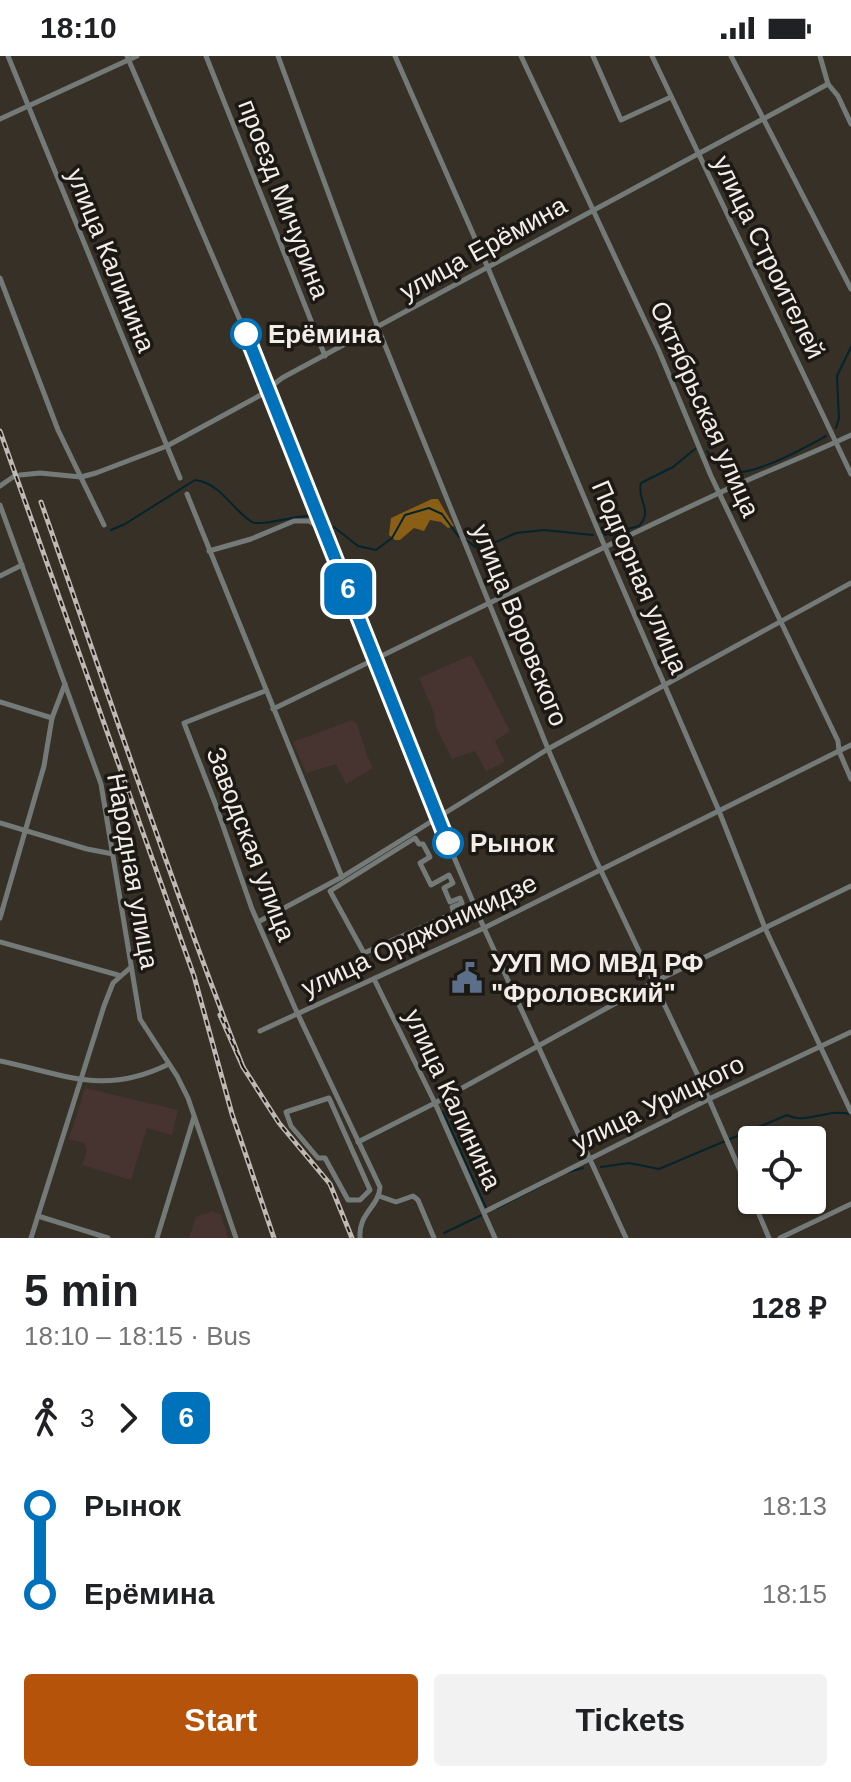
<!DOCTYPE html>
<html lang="en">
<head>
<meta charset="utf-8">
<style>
  body { margin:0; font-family:Arial,sans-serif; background:#f2f2f2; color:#202124; height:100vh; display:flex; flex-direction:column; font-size:30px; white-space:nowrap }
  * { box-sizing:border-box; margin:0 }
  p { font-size:26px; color:#757577 }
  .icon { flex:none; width:44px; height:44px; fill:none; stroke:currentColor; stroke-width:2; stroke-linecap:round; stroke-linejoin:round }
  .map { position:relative; height:1182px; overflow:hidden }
  .details { display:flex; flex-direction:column; background:#fff; flex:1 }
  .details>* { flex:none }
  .badge { padding:0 16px; border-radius:12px; font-size:28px; line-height:52px }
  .fabs { position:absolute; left:738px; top:1070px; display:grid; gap:16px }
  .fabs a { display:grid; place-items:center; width:88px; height:88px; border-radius:8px; background:#fff; box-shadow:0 2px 6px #0004; font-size:40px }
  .map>.badge { position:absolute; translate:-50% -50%; box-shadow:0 0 0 4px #fff }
  .legs { display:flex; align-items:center; gap:12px; height:88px; padding:0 24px; font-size:26px }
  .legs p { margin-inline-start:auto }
  .headline { display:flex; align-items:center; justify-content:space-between; height:136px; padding:0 24px }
  h1 { font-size:44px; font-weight:600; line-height:60px }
  .action { display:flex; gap:16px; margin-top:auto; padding:16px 24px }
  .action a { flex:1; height:92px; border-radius:8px; background:#b45309; color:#fff; font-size:32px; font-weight:600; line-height:92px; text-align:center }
  .action a+a { background:#f2f2f2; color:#202124 }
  ul { padding:0 24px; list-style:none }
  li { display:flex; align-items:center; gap:28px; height:88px; font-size:30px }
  li i { display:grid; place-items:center; width:12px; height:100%; margin:0 10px; background:currentColor }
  li i::after { content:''; width:20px; height:20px; margin:-10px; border:6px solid; border-radius:50%; background:#fff }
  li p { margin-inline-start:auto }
  li:first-child i { background:linear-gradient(#0000 50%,currentColor 0) }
  li:last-child i { background:linear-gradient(currentColor 50%,#0000 0) }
  .status { display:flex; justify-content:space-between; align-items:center; height:56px; padding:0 40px; background:#fff; direction:ltr }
  .status svg { height:22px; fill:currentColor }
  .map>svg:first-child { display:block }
  .education { fill:#473330 }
  .forest { fill:#8b5e15 }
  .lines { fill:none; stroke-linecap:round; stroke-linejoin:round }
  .stream { stroke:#03242d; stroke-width:2 }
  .minor { stroke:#737a78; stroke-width:5 }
  .rail-casing { stroke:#beb9b2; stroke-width:5 }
  .rail { stroke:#1c1814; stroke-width:2; stroke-dasharray:6; stroke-linecap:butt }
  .line-1-casing { stroke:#fff; stroke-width:18 }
  .line-1 { stroke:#0072bc; stroke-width:12 }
  .stop-1-dot { fill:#fff; stroke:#0072bc; stroke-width:4 }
  .labels { text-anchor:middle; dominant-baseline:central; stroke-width:7; stroke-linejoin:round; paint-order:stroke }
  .street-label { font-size:26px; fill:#f2ede7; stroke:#1c1814 }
  .stop-label { font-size:26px; font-weight:bold; fill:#f2ede7; stroke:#1c1814; text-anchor:start }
  .poi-label { font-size:26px; font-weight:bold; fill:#f2ede7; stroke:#1c1814; text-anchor:start }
</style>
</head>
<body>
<div class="status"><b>18:10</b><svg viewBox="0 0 49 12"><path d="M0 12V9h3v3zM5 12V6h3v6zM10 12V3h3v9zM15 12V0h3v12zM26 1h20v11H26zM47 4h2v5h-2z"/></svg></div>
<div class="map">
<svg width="851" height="1182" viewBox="0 0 851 1182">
  <rect width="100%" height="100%" fill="#373026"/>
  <g class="education">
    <path d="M471,599L510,675L495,685L505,706L486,715L475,695L452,703L436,671L434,657L419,622Z"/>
    <path d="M352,664L357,668L367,699L373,712L346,728L336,708L306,717L293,686Z"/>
    <path d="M85,1032L178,1054L172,1079L147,1072L131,1124L82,1109L87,1095L84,1087L69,1083Z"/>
    <path d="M212,1155L221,1159L228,1182H189L196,1161Z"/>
  </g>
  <path class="forest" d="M432,443H438L454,470L448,472L441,466L430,464L424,475L414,472L400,484H395L389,479L391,462Z"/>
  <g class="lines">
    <g class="stream">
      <path d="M836,372L839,362L837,320L851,291"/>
      <path d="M707,395C712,401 718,410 724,414C745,426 806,391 826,380"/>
      <path d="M334,471L358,490L376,494L392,482L405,459L429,452L442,458L459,481"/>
      <path d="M111,474L125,468L195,424C221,427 232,454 252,466C259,471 297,459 309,460"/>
      <path d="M605,479L639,470C654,454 636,444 641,427L673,411L695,393"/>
      <path d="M465,483L475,491L483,492L516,477L544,474L593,479"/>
      <path d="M443,1056L487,1154"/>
      <path d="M601,1111L629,1107L659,1113L787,1059C807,1069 826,1052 850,1058"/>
      <path d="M568,1116L583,1112"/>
      <path d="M497,1152L548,1126"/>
      <path d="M444,1177L484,1158"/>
    </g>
    <g class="minor">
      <path d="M8,0L180,422"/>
      <path d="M127,0L266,325L437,761L484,872L626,1182"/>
      <path d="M206,0L325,300"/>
      <path d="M278,0L378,272L548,693L595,802L709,1043L752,1142"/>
      <path d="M395,0L488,212L605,491L719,755L765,872L851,1056"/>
      <path d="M521,0L659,295L711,420L838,685L839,695L851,723"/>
      <path d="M593,0L621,64L671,41"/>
      <path d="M652,0L851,418"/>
      <path d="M731,0L851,233"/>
      <path d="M820,0L828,28L838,40L851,68"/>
      <path d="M0,63L137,0"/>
      <path d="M0,222L58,374L104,469"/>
      <path d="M20,419L40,417L81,421L96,417L167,390L259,340L282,322L828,28"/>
      <path d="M0,430L13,421"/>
      <path d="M187,438L342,821"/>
      <path d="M0,449L101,728L140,963L177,1020L188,1042L236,1182"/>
      <path d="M209,495L251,483L294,465H309L323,474"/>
      <path d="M0,520L22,509"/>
      <path d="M265,635L184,667L215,747L252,853L295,952L380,1131C379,1151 358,1157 360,1182"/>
      <path d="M0,646L52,662"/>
      <path d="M273,653C421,581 568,507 717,438C761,417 807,400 851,379"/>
      <path d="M0,767L87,793L113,798"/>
      <path d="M415,782L419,788H423L430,801L420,807L431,829L449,819L453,827L444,832L450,846L460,842L462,847L452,851L454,857L364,897L330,835Z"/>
      <path d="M0,862L44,710L52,662L65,628"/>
      <path d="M258,866L342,821L548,693L851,527"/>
      <path d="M0,886L118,919"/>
      <path d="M374,923L435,1047L495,1182"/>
      <path d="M260,975L484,872L851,689"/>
      <path d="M0,1005C67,1019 104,1040 169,1008"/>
      <path d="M329,1042L370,1134L360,1144H348L325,1102H318L291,1070L286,1056Z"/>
      <path d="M358,1086L435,1047L654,926L851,830"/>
      <path d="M379,1140L396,1146L413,1140L418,1144L434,1182"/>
      <path d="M753,1144L769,1182"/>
      <path d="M484,1156L709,1043L851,976"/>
      <path d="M38,1160L108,1182"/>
      <path d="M31,1182L104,950L113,927L130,912"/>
      <path d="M157,1182L194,1061"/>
      <path d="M780,1182L851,1148"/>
    </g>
    <defs>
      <g id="rail">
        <path d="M0,375L194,920L232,1058L274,1182"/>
        <path d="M41,446C107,634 170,824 243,1011L220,959"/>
        <path d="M243,1011L279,1067L330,1128L352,1182"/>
      </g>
    </defs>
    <use href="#rail" class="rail-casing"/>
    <use href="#rail" class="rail"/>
  </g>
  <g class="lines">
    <defs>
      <path id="line-1" d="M246,278L448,787"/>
    </defs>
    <use href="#line-1" class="line-1-casing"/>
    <use href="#line-1" class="line-1"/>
  </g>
  <defs>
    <symbol id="civic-bare" viewBox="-9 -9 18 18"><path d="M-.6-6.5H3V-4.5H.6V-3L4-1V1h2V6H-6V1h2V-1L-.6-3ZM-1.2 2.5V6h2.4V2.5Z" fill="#5c6f8a" stroke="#1c1814" stroke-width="2.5" paint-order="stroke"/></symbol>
  </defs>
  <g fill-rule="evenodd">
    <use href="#civic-bare" x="445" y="900" width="44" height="44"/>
  </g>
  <g class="stop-1-dot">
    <circle cx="246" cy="278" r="14"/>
    <circle cx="448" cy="787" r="14"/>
  </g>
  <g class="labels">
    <g class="street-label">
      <text transform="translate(284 143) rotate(69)">проезд Мичурина</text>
      <text transform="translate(483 192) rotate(-29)">улица Ерёмина</text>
      <text transform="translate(769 201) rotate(64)">улица Строителей</text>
      <text transform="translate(111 204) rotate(68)">улица Калинина</text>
      <text transform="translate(705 353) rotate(66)">Октябрьская улица</text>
      <text transform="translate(640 521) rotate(67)">Подгорная улица</text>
      <text transform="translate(520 569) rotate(68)">улица Воровского</text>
      <text transform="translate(251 788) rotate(69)">Заводская улица</text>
      <text transform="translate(133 815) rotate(80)">Народная улица</text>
      <text transform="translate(419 879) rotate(-25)">улица Орджоникидзе</text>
      <text transform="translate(453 1043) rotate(65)">улица Калинина</text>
      <text transform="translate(658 1047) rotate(-26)">улица Урицкого</text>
    </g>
    <g class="stop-label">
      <text x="268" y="278">Ерёмина</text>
      <text x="470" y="787">Рынок</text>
    </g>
    <g class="poi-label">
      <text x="491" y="907">УУП МО МВД РФ<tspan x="491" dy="30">"Фроловский"</tspan></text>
    </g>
  </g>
</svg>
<div class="fabs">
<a><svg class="icon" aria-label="locate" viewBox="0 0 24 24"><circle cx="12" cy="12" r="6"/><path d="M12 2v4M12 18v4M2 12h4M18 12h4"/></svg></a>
</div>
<b class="badge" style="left:348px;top:533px;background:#0072bc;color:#fff">6</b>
</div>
<section class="details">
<div class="headline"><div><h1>5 min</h1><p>18:10 – 18:15 · Bus</p></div><b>128 ₽</b></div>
<div class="legs"><svg class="icon" aria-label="walk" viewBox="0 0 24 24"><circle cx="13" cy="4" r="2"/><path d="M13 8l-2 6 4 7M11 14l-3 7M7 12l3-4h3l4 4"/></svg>3<svg class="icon" aria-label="forward" viewBox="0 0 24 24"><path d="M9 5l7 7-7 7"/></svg><b class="badge" style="background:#0072bc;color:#fff">6</b></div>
<ul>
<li><i style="color:#0072bc"></i><b>Рынок</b><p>18:13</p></li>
<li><i style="color:#0072bc"></i><b>Ерёмина</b><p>18:15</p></li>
</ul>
<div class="action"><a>Start</a><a>Tickets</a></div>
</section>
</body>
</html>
